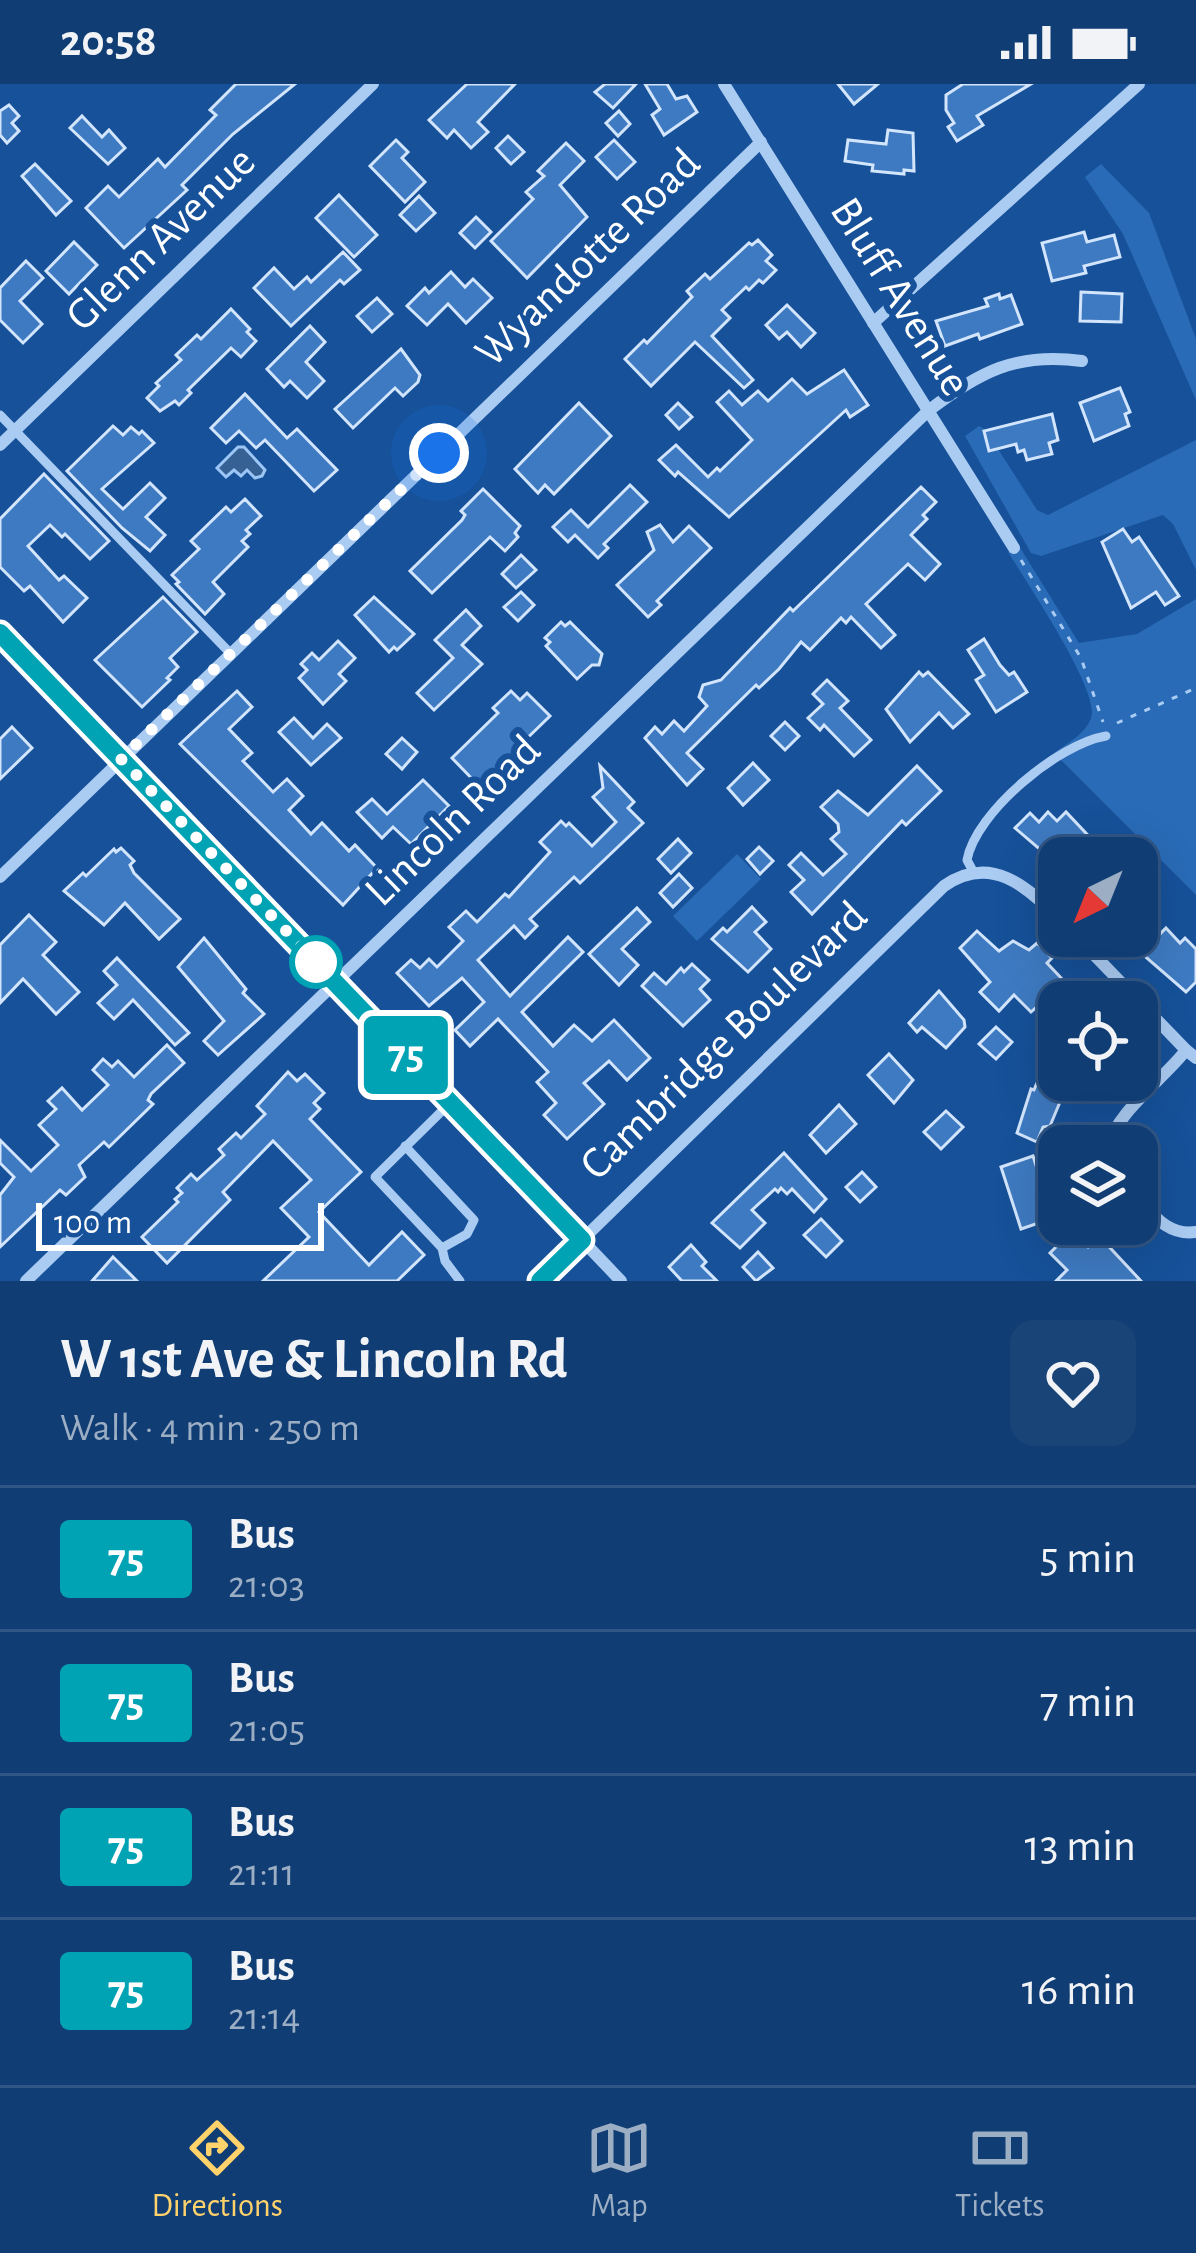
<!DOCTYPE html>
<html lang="en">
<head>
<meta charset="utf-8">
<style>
  body { margin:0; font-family:"Alegreya Sans",sans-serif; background:#194478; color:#f1f3f6; height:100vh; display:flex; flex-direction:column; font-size:45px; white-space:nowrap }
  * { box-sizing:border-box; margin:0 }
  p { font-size:39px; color:#9caec4 }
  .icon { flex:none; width:66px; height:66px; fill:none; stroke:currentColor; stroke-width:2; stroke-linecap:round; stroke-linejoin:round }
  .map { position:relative; height:1197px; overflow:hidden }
  .details { display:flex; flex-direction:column; background:#103d73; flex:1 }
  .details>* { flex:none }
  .badge { padding:0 24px; border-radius:9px; font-size:42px; line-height:78px }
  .needle { width:78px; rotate:223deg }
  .fabs { position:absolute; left:1038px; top:753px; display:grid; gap:24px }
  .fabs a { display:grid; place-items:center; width:120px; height:120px; border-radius:24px; background:#103d73; box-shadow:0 12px 48px #0002,0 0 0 3px #305685; font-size:60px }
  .scale { position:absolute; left:36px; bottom:30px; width:288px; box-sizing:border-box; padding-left:12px; border:6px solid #fff; border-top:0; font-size:33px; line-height:42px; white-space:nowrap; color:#fff; -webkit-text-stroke:9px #165199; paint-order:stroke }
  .you { position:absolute; width:60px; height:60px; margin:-30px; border:9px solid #fff; border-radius:50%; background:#1a73e8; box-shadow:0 0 0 18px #1a73e833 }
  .map>.badge { position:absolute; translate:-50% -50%; box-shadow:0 0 0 6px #fff }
  .round { display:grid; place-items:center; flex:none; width:126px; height:126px; border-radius:24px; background:#194478 }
  .head { display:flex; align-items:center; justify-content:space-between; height:204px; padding:0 60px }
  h1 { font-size:57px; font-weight:700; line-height:90px }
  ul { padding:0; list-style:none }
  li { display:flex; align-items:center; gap:36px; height:144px; padding:0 60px; border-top:3px solid #305685 }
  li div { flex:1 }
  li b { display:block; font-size:45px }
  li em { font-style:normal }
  li .badge { min-width:132px; font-weight:700; text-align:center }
  .status { display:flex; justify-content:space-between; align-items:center; height:84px; padding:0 60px; background:#103d73; direction:ltr }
  .status svg { height:33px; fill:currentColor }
  .dock { display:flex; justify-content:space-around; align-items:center; height:168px; border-top:3px solid #305685; background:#103d73; font-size:33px; color:#9caec4 }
  .dock a { display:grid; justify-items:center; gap:6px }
  .dock .active { color:#ffd26b }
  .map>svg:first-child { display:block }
  .green { fill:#296bb7 }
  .water { fill:#366195; stroke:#9cc6f5; stroke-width:3 }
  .building { fill:#3e7ac1; stroke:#d2e5fc; stroke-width:3 }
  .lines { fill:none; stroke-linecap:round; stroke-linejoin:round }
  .path { stroke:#aacbf2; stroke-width:3; stroke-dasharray:6 9; stroke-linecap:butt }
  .lane { stroke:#aacbf2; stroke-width:9 }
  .street { stroke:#aacbf2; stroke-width:12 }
  .secondary { stroke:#d9e9fc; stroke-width:24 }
  .line-casing { stroke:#fff; stroke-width:27 }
  .line { stroke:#00a3b4; stroke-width:18 }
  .walk { stroke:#fff; stroke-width:12; stroke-dasharray:0 21.6 }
  .stop-dot { fill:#fff; stroke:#00a3b4; stroke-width:6 }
  .labels { text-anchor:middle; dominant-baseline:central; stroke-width:12; stroke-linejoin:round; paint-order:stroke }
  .street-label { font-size:45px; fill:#fff; stroke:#165199 }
</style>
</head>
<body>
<div class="status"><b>20:58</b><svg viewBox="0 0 49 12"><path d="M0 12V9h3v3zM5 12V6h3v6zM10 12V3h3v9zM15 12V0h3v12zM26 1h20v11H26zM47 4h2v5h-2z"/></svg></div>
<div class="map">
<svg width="1196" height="1197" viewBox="0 0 1196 1197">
  <rect width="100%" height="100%" fill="#165199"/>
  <g class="green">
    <path d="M1101,80L1149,129L1196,255V316L1123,150L1085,93Z"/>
    <path d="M979,342L986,346L1037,426L1048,431L1196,356V486L1173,440L1163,431L1041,472L1031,469L965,352Z"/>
    <path d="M1019,462L1079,559L1137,550L1196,515V811L1054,669C1067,659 1090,648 1092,629C1093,597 1027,499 1008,468Z"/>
    <path d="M737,770L761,795L697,857L673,832Z"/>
  </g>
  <path class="water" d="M238,363H244L265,386L262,392L255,394L247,386L241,392L234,386L226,393L217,384Z"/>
  <g class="building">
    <path d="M236,0H295L233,50L182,101L187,106L124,164L86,124L108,102L119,113L158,75L165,83L216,31L210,26Z"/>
    <path d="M467,0H515L478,38L488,48L471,64L454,46L447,54L429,36Z"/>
    <path d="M605,0H636L613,24L595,8Z"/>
    <path d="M645,0H667L676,15L687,12L697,28L664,51L652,31L660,25Z"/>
    <path d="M838,0H878L854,20Z"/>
    <path d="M963,0H1031L977,32L983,41L957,57L948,43L954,39L946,26V11Z"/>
    <path d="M9,21L19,32L12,39L19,47L7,59L0,51V27Z"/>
    <path d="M619,27L630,40L618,52L606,39Z"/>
    <path d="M82,32L102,53L109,46L125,64L108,80L70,44Z"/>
    <path d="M888,46L913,49L914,87L904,86V90L872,87L873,81L845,77L848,56L886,60Z"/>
    <path d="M508,52L524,68L511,80L496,64Z"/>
    <path d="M396,56L408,68L402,74L425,98L405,118L370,82Z"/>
    <path d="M614,56L635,78L617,95L596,73Z"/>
    <path d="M566,59L584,77L560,101L587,133L527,194L491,157L533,115L526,108L544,92L538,87Z"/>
    <path d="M35,80L71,117L56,131L22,92Z"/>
    <path d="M339,111L377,151L354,173L316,134Z"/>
    <path d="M419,112L435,129L416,147L400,131Z"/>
    <path d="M476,133L491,148L475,164L460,149Z"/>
    <path d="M1084,148L1087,158L1114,151L1120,173L1084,182L1086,189L1052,197L1042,159Z"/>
    <path d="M758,156L772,171L766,177L776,186L763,199L759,196L749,206L746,203L722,226L730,234L712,252L753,296L744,304L695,258L651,302L625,275L644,256L647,259L692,213L687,207L705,190L710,195L749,159L752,161Z"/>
    <path d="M74,158L97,181L69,210L46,187Z"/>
    <path d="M343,168L360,186L344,200L340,196L291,242L254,204L274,184L294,205L307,193L311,198Z"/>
    <path d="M26,177L43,194L20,217L42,240L23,259L0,236V204Z"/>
    <path d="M451,188L465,203L473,195L492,214L466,239L448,220L427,241L407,222L425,204L429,209Z"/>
    <path d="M1081,208L1122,210L1121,238L1080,237Z"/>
    <path d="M999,210L1000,215L1011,211L1022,240L980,255L978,250L945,262L936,237L988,222L985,215Z"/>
    <path d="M377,214L392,230L372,248L357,232Z"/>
    <path d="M787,221L815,249L801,263L787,248L779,255L766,241Z"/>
    <path d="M231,225L250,245L247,248L256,257L241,273L231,264L188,306L191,309L179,321L175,317L160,327L147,314L159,302L156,299L181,276L176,271L197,251L201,255Z"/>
    <path d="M310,242L325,258L306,278L324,297L307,314L290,297L284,303L267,285Z"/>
    <path d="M401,265L420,291L418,298L403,312L395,304L353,344L335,325Z"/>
    <path d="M844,286L868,321L850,333L846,326L729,433L678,388L675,392L659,376L676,361L708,393L717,384L720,387L752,356L717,318L729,307L742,321L758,307L768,317L792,295L807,310Z"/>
    <path d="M1120,304L1130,328L1125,330L1129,342L1094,357L1080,319Z"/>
    <path d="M245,310L287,354L297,345L337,386L314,407L265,356L256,364L239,347L226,359L211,344Z"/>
    <path d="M579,319L611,352L554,410L545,401L538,409L515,385Z"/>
    <path d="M678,319L692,333L679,345L666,331Z"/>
    <path d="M1052,330L1058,356L1049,359L1052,370L1027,376L1024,366L1018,368L1016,360L989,367L984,347Z"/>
    <path d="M113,342L123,351L131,343L139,350L142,347L154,359L102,405L123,425L150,399L165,414L146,433L165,451L150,467L122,444L67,387Z"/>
    <path d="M44,390L109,457L90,475L65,450L62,453L50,441L28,462L59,496L64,492L87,514L63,538L30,502L24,507L0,483V435Z"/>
    <path d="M630,401L647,418L604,460L608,464L598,474L575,451L568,458L553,443L571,426L588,443Z"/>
    <path d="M921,403L936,418L923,431L927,435L911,451L940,480L925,496L908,480L866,520L895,551L881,564L851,533L846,539L841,534L810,566L801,558L779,585L759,604L756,601L687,669L703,685L687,701L645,654L655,643L662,650L674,637L684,647L707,622L699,613L703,601L721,596L790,524L793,527Z"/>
    <path d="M483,405L520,442L515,449L518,453L505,467L490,453L432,509L410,487L462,436L465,431L461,427Z"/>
    <path d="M245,415L261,432L246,446L250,450L242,457L248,463L213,498L224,510L205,530L176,500L179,498L172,491L199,465L191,457L226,423L231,428Z"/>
    <path d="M660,441L673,458L689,442L711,464L657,517L661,521L648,533L617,501L654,466L647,448Z"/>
    <path d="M1123,445L1132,458L1139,453L1179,512L1165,521L1156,508L1131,524L1102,458Z"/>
    <path d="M521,471L536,486L516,504L502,490Z"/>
    <path d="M521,508L534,521L518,537L504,523Z"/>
    <path d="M163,513L197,548L170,574L178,583L167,594L170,596L142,623L95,576Z"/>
    <path d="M374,513L414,550L397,566L394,563L389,568L355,531Z"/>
    <path d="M466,526L481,542L462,561L482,580L434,626L417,609L453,574L435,556Z"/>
    <path d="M561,538L565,542L570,538L602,570L599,581H592L577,595L546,562L550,558L545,554Z"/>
    <path d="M984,555L1000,581L1009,591L1014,588L1027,608L996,628L976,596L984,591L968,566Z"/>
    <path d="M338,557L355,574L339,590L346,597L323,620L299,594L307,586L301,580L312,569L319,576Z"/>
    <path d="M919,588L923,592L928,588L969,630L953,644L939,629L910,658L886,625Z"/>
    <path d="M827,596L848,617L840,624L871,656L854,672L824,641L820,646L808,634L823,620L813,610Z"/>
    <path d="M237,607L252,623L229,645L252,669L243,677L273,708L287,695L303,712L289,726L311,750L322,739L349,767L355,761L377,784L343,821L180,660Z"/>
    <path d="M511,607L520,616L527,609L550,632L514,667L517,669L506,680L503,677L478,701L452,674L498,629L493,624Z"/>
    <path d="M294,634L313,654L327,640L341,654L311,681L279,648Z"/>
    <path d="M785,638L799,652L785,666L771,652Z"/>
    <path d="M12,643L32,664L0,695V655Z"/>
    <path d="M402,654L417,668L402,685L386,670Z"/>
    <path d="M753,679L769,696L743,721L728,704Z"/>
    <path d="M600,682L634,718L628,724L643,739L580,799L574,793L530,835L537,842L525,854L514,842L478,876L510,912L568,853L583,868L522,928L553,962L574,941L592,957L614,936L650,974L627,996L609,977L584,999L604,1020L567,1055L544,1031L556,1019L537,998L548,988L498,935L470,962L455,946L484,918L462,894L429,922L397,889L411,876L420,884L429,875L437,883L463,857L449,843L466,827L477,838L505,810L509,813L550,768L540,758L561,737L566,742L569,739L592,762L616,738L593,713L603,704Z"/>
    <path d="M917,682L941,707L906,741L902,737L812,830L791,808L804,796L789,781L801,769L823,791L846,770L831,755L839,748L838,740L821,723L838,707L868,731Z"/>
    <path d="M423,696L449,722L411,760L393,743L382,754L357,728L372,715L387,730Z"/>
    <path d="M1048,728L1057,737L1066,728L1099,763L1087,774H1050L1015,744L1030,729L1039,738Z"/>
    <path d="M678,755L691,769L671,789L658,775Z"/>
    <path d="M759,763L773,777L760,790L747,775Z"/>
    <path d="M121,764L134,777L130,781L134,789L180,835L159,855L125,819L104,841L64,807L83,789L86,792L114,765L116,768Z"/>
    <path d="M1137,789L1158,809L1137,831Z"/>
    <path d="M679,790L692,804L673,823L660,809Z"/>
    <path d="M752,823L766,838L755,848L771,865L748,888L712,855L723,844L727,848Z"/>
    <path d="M637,824L650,838L622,865L638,881L619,901L589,870Z"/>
    <path d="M29,831L56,858L43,871L79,908L56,930L23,895L0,919V861Z"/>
    <path d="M1166,844L1180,859L1185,854L1196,865V898L1186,908L1141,869Z"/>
    <path d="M977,847L999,867L1013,857L1029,866L1037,859L1052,874L1047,879L1063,896L1059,900V940L1040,920L1031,928L1014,911L999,927L980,908L990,898L960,864Z"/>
    <path d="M204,854L246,905L243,909L264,930L218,971L204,957L224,937L178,883Z"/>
    <path d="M117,874L189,949L175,961L133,916L114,935L98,919L117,901L104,887Z"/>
    <path d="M692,880L709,896L700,905L710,916L683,942L642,902L654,889L666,900L681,884L684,888Z"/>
    <path d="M939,907L964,936L965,943L946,964L922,943L917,948L909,939Z"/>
    <path d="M996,943L1012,958L996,975L979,960Z"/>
    <path d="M167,961L184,979L151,1010L148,1016L153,1020L109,1063L104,1058L79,1081L85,1093L66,1111L60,1106L0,1163V1111L14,1093L0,1079V1056L31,1087L58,1061L39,1041L56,1025L48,1017L62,1004L82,1026L108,1001L93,986L103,975L112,983L118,977L134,993Z"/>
    <path d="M889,970L913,996L894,1019L868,991Z"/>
    <path d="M288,988L297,997L305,990L324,1009L314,1019L320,1025L310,1035L361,1088L319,1128L369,1181L402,1148L424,1171L397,1197H263L309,1153L281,1124L311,1096L273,1057L223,1108L230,1116L167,1179L142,1153L178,1118L175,1115L182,1109L177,1104L191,1090L197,1096L224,1071L219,1065L236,1049L241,1054L265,1030L257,1022Z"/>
    <path d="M1041,989L1062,997L1054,1016L1060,1018L1050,1042L1043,1043L1037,1058L1017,1049L1031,1005L1034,1006Z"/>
    <path d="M839,1021L856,1040L826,1069L810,1051Z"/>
    <path d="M946,1027L963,1043L941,1065L924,1048Z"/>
    <path d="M784,1069L826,1115L814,1128L792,1105L787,1110L781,1104L778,1108L775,1105L752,1126L765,1139L740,1164L712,1139Z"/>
    <path d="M1033,1072L1043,1103L1051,1100L1059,1132L1021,1145L1001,1083Z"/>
    <path d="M862,1088L876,1103L860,1118L846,1103Z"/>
    <path d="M821,1135L842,1157L826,1173L804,1151Z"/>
    <path d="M1071,1148L1088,1163L1099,1152L1141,1197H1056L1067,1186L1050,1169Z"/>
    <path d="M691,1161L706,1178L702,1182L717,1197H682L669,1183Z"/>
    <path d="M758,1168L773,1184L756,1197L743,1183Z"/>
    <path d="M113,1173L137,1197H92Z"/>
  </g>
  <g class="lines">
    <g class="path">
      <path d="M1021,476L1081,574L1103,638"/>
      <path d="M1117,639L1196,604"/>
    </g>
    <g class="lane">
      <path d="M0,331L231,570"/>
      <path d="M974,789L967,776C976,728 1058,660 1106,652"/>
      <path d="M447,1022L375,1093L442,1164L445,1177L460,1197"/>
      <path d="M405,1062L474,1136L467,1150L442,1164"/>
    </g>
    <g class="street">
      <path d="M724,0L1014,464"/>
      <path d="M873,239L1139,0"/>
      <path d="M0,361L373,0"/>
      <path d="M0,793L761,58"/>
      <path d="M1076,852L1186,966"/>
      <path d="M1109,1062C1115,1029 1165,994 1186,966L1196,974"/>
      <path d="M1137,1114C1154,1132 1169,1152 1196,1148"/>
      <path d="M26,1197L928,327C979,288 1016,268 1082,277"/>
      <path d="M621,1197L582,1156L944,802C990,770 1026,801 1059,835"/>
    </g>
    <path class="secondary" d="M0,549L582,1156L540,1197"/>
  </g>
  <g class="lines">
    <defs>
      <path id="line" d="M0,549L582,1156L540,1197"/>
    </defs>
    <use href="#line" class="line-casing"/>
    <use href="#line" class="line"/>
    <path class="walk" d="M316,878L121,675L439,369"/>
  </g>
  <circle class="stop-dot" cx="316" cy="878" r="24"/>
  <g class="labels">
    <g class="street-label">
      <text transform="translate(161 155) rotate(-44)">Glenn Avenue</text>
      <text transform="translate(588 174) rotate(-44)">Wyandotte Road</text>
      <text transform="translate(900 213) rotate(58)">Bluff Avenue</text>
      <text transform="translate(453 737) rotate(-44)">Lincoln Road</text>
      <text transform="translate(724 957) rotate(-44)">Cambridge Boulevard</text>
    </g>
  </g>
</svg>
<div class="fabs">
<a><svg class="needle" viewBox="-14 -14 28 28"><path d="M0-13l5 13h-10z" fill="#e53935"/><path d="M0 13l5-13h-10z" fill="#9caec4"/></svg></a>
<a><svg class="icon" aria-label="locate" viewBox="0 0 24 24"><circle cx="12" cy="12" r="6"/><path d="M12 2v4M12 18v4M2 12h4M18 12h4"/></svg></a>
<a><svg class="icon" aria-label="layers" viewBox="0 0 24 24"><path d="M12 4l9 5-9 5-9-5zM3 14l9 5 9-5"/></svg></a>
</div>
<div class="scale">100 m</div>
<div class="you" style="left:439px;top:369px"></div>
<b class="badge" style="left:406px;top:971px;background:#00a3b4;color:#fff">75</b>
</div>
<section class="details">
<div class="head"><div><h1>W 1st Ave &amp; Lincoln Rd</h1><p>Walk · 4 min · 250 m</p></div><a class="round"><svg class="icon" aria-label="heart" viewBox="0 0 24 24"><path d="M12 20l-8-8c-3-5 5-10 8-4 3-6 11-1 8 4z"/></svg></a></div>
<ul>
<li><span class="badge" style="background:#00a3b4;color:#fff">75</span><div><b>Bus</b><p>21:03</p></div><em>5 min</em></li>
<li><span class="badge" style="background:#00a3b4;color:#fff">75</span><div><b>Bus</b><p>21:05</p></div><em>7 min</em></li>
<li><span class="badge" style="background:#00a3b4;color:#fff">75</span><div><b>Bus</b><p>21:11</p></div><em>13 min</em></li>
<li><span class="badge" style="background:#00a3b4;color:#fff">75</span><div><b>Bus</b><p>21:14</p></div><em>16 min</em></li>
</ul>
</section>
<nav class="dock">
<a class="active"><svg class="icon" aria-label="directions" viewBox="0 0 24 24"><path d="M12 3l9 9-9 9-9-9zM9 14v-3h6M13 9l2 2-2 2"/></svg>Directions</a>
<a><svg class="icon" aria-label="map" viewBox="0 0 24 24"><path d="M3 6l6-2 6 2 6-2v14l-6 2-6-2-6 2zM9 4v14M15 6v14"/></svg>Map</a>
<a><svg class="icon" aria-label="tickets" viewBox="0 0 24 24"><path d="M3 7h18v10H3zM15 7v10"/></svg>Tickets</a>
</nav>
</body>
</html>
